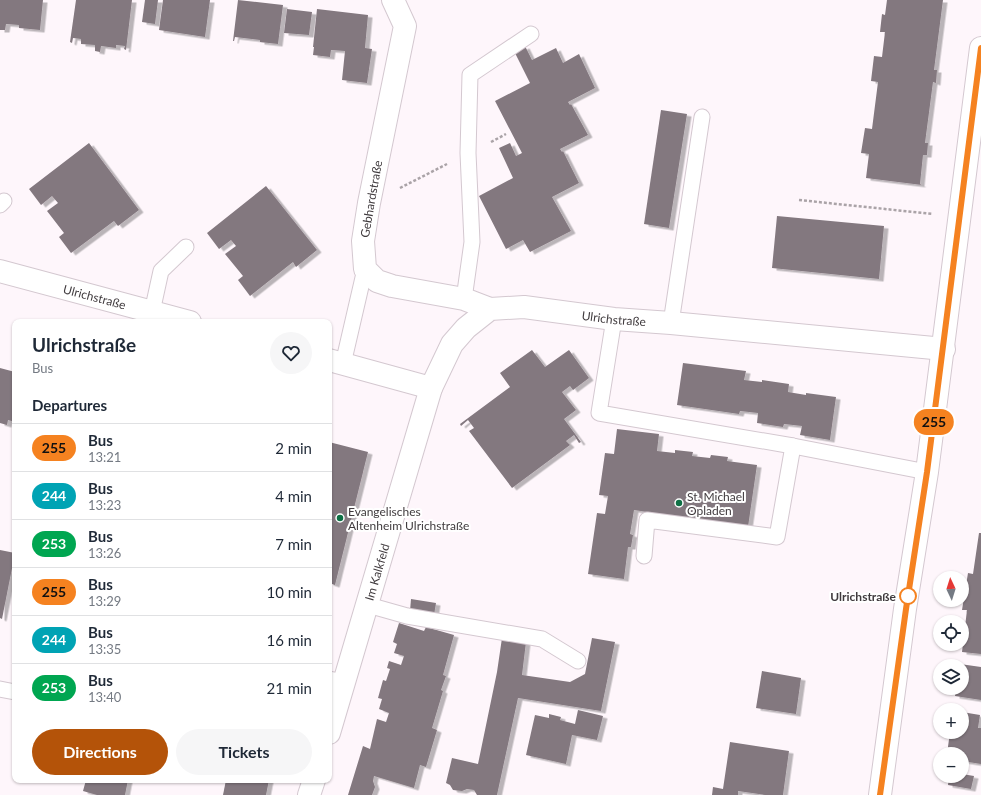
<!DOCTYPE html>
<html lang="en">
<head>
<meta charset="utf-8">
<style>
  body { margin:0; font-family:Lato,sans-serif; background:#f6f6f7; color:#1f2937; height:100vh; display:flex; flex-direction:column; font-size:15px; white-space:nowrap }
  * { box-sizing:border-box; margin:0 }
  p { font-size:13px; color:#747a83 }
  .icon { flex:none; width:22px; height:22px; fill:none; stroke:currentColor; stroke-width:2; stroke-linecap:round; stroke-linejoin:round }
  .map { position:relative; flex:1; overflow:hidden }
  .sheet { position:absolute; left:12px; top:319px; width:320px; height:464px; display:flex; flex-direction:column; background:#fff; border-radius:8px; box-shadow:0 1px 3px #0004 }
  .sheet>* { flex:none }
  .badge { padding:0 8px; border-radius:13px; font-size:14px; line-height:26px }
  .needle { width:26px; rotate:356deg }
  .tools { position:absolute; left:933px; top:571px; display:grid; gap:8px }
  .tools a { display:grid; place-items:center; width:36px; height:36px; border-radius:50%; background:#fff; box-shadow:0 1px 3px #0004; font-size:20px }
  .map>.badge { position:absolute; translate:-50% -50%; box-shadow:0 0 0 2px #fff }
  h2 { padding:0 20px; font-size:15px; line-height:36px }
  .round { display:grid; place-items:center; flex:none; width:42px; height:42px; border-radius:21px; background:#f6f6f7 }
  .headline { display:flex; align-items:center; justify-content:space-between; height:68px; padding:0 20px }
  h1 { font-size:19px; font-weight:700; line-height:30px }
  .action { display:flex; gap:8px; margin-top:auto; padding:8px 20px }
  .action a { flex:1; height:46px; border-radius:24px; background:#b45309; color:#fff; font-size:16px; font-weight:700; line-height:46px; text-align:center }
  .action a+a { background:#f6f6f7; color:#1f2937 }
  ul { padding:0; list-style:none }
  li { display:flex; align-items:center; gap:12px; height:48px; padding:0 20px; border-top:1px solid #e0e1e3 }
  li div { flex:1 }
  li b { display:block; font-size:15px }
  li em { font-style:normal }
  li .badge { min-width:44px; font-weight:700; text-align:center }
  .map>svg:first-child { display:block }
  .building { fill:#83787f; filter:url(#shadow) }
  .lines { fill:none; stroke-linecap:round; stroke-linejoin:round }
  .lane-casing { stroke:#d4c8d0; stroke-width:17 }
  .street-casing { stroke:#d4c8d0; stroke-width:24 }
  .secondary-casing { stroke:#d4c8d0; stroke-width:24 }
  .path { stroke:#aaa3a7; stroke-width:2.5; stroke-dasharray:3 2; stroke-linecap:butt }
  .lane { stroke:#fff; stroke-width:15 }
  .street { stroke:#fff; stroke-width:22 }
  .secondary { stroke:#fff; stroke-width:22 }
  .line-casing { stroke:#fff; stroke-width:9 }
  .line { stroke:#f58220; stroke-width:6 }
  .poi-dot { fill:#0e7045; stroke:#fff; stroke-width:1.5 }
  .stop-dot { fill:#fff; stroke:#f58220; stroke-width:2 }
  .labels { text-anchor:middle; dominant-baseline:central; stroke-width:4; stroke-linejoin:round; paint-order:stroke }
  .street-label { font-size:12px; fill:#403b3e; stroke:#fff }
  .poi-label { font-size:12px; fill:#403b3e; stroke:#fff; text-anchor:start }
  .stop-label { font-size:12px; font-weight:bold; fill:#403b3e; stroke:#fff; text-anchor:end }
</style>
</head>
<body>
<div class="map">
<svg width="981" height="795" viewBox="0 0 981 795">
  <defs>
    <filter id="shadow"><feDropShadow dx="4.5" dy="2.5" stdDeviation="0" flood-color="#0004"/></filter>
  </defs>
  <rect width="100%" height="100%" fill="#fef6fb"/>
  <g class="building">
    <path d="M0,0H43L40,30L19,28V25L6,24L5,30H0Z"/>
    <path d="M76,0H132L126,50L124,49L125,46L116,45V48L101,46L100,52L95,51V45L81,44V39L73,38L72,43L70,42Z"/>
    <path d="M145,0H158L155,24L142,22Z"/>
    <path d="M163,0H210L205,37L159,30Z"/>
    <path d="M238,0L283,5L278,44L260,42V40L235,37L234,41H233Z"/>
    <path d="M887,0H943L934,70H937L936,83L933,82L925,143H928L927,155H923L920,184L922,185L866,178L869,154L861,153L865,128L872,129L878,82L871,81L874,56L882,57L885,32H880L882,14L885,15Z"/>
    <path d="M287,9L312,12L309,35L284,33Z"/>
    <path d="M317,9L368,15L365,48L372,49L367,83L342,80L345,51L331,50L330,57L313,55L314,47H313Z"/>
    <path d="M525,46L532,60L556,48L563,63L579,54L595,88L568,102L570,105L571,104L588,135L560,149L562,152L563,151L579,183L552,197L571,231L530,252L523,240L506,249L479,196L513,178L499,148L510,143L516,156L522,153L495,101L530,83L514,51Z"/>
    <path d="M661,110L687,114L669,228L644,224Z"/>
    <path d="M89,143L139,210L118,226L114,221L71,253L59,237L64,233L47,211L58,203L52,196L41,205L29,189Z"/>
    <path d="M266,186L317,250L296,267L293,262L250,296L238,280L243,276L225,254L236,246L231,240L219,249L207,233Z"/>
    <path d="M777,216L884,226L879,279L772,268Z"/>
    <path d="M532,350L545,367L569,350L589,378L573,390L570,386L562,392L576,410L564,419L581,442L579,443L574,435L566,441L570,445L512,488L469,431L474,428L468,420L461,426L460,424L510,387L500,373Z"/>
    <path d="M683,363L746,371L744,380L762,382V380L789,384L788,392L806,395V393L836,397L830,440L800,435L802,426L784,424L783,427L757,423L758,413L740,411L739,414L677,405Z"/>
    <path d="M0,368L15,372V422L8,420L7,425L0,423Z"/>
    <path d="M617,429L659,434L657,451L675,453V450L693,452L692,456L710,458L711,455L728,457L727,461L757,465L748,527L634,510L630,534L633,535L631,547H628L624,579L588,574L597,513L605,514L608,496L599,495L605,453L614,454Z"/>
    <path d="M329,442L368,452L335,585L329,583Z"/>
    <path d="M979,533H981V654L962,652L967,610H962L968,573L973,574Z"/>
    <path d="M0,550L15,553L2,619L0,618Z"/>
    <path d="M411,599L436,603L434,615L410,611Z"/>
    <path d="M399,623L424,631L426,627L454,635L443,675L446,676L441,690L443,691L432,728L437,730L426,767L420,765L414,788L374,776L373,781L375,787L372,795H348L363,746L370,749L377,719L386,722L389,713L379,709L382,699L378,698L383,680L386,681L390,669L387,668L389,661L401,665L404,656L394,653L397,644L393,642Z"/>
    <path d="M502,638L526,642L522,675L570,682L585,674L592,638L615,642L601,711L518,698L497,795H477L474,790L467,789L462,791L453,790L450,785L446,783L452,758L478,764L497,672Z"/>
    <path d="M960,664L981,667V700L955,696L956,688H962V666H959Z"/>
    <path d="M762,671L801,678L796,714L756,708Z"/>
    <path d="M578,710L603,716L597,740L572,735L566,764L526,755L535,715L549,718V714L561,717L560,720L575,724Z"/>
    <path d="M962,712L980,715L978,728H981V764L962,761V754H947L950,732H962Z"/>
    <path d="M730,742L789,751L783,795H765L738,791V795H712L713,787L723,789Z"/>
    <path d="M962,774L974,776L971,789L948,785L949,776H962Z"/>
    <path d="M86,780H128L125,795H97L83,791Z"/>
    <path d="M226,780H269L266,795H223Z"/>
  </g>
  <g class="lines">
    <defs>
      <g id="lane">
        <path d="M0,205L4,201"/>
        <path d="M464,299L472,242L468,153L470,75L531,34"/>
        <path d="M152,312L161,271L186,247"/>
        <path d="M614,319L599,413L793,446L927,472"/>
        <path d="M671,323L702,117"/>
        <path d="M343,364L365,269"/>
        <path d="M644,556L647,520L777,537L793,446"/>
        <path d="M368,605L407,616L542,639L578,661"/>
        <path d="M329,679L345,682"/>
        <path d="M0,689L15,692"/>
      </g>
      <g id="street">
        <path d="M393,0L405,26L369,203L363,241L365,269L377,281L392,286L464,299L490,309"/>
        <path id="s1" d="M0,271L190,322"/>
        <path id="s2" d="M329,360L431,388L452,344L466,328L490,309L524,307L614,319L671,323L944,349"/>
        <path id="s3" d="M329,733L431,388"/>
        <path d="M309,795L314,780"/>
      </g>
      <path id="secondary" d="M880,795L905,609L927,472L981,48"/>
    </defs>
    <use href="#lane" class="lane-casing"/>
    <use href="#street" class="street-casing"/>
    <use href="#secondary" class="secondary-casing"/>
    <g class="path">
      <path d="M491,142L506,134"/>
      <path d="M400,188L447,164"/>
      <path d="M799,200L933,214"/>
    </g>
    <use href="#lane" class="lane"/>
    <use href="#street" class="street"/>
    <use href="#secondary" class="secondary"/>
  </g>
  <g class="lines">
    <defs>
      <path id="line" d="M880,795L906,609L927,472L981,48"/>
    </defs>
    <use href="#line" class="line-casing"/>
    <use href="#line" class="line"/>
  </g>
  <g class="poi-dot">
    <circle cx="679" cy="503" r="4"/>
    <circle cx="340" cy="518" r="4"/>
  </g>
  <circle class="stop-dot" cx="908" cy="596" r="8"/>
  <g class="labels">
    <g class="street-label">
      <text transform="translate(371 199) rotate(-80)">Gebhardstraße</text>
      <text stroke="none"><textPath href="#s1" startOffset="98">Ulrichstraße</textPath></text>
      <text stroke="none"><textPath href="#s2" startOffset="331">Ulrichstraße</textPath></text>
      <text stroke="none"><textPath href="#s3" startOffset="168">Im Kalkfeld</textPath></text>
    </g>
    <g class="poi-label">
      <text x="687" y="496">St. Michael<tspan x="687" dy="14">Opladen</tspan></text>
      <text x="348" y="511">Evangelisches<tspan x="348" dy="14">Altenheim Ulrichstraße</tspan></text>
    </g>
    <g class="stop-label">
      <text x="896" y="596">Ulrichstraße</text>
    </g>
  </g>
</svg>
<div class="tools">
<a><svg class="needle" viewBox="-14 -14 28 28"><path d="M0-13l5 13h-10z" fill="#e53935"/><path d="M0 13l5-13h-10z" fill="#747a83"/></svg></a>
<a><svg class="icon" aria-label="locate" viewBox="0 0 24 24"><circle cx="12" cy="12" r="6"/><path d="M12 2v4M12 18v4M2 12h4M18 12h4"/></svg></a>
<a><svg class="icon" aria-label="layers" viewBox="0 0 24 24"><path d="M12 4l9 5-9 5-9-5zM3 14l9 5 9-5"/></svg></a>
<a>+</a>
<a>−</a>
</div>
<b class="badge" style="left:934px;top:422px;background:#f58220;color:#111">255</b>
<section class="sheet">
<div class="headline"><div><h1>Ulrichstraße</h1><p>Bus</p></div><a class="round"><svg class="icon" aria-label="heart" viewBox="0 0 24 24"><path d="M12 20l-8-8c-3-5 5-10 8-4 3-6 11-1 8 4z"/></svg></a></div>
<h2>Departures</h2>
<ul>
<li><span class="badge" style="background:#f58220;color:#111">255</span><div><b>Bus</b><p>13:21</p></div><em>2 min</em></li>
<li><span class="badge" style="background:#00a3b4;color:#fff">244</span><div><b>Bus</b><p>13:23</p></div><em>4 min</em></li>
<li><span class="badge" style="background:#00a651;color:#fff">253</span><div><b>Bus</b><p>13:26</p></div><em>7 min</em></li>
<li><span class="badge" style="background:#f58220;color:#111">255</span><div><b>Bus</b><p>13:29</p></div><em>10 min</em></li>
<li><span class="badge" style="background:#00a3b4;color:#fff">244</span><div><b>Bus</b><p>13:35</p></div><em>16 min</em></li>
<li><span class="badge" style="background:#00a651;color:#fff">253</span><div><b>Bus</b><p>13:40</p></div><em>21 min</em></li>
</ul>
<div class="action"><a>Directions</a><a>Tickets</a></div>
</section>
</div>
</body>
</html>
